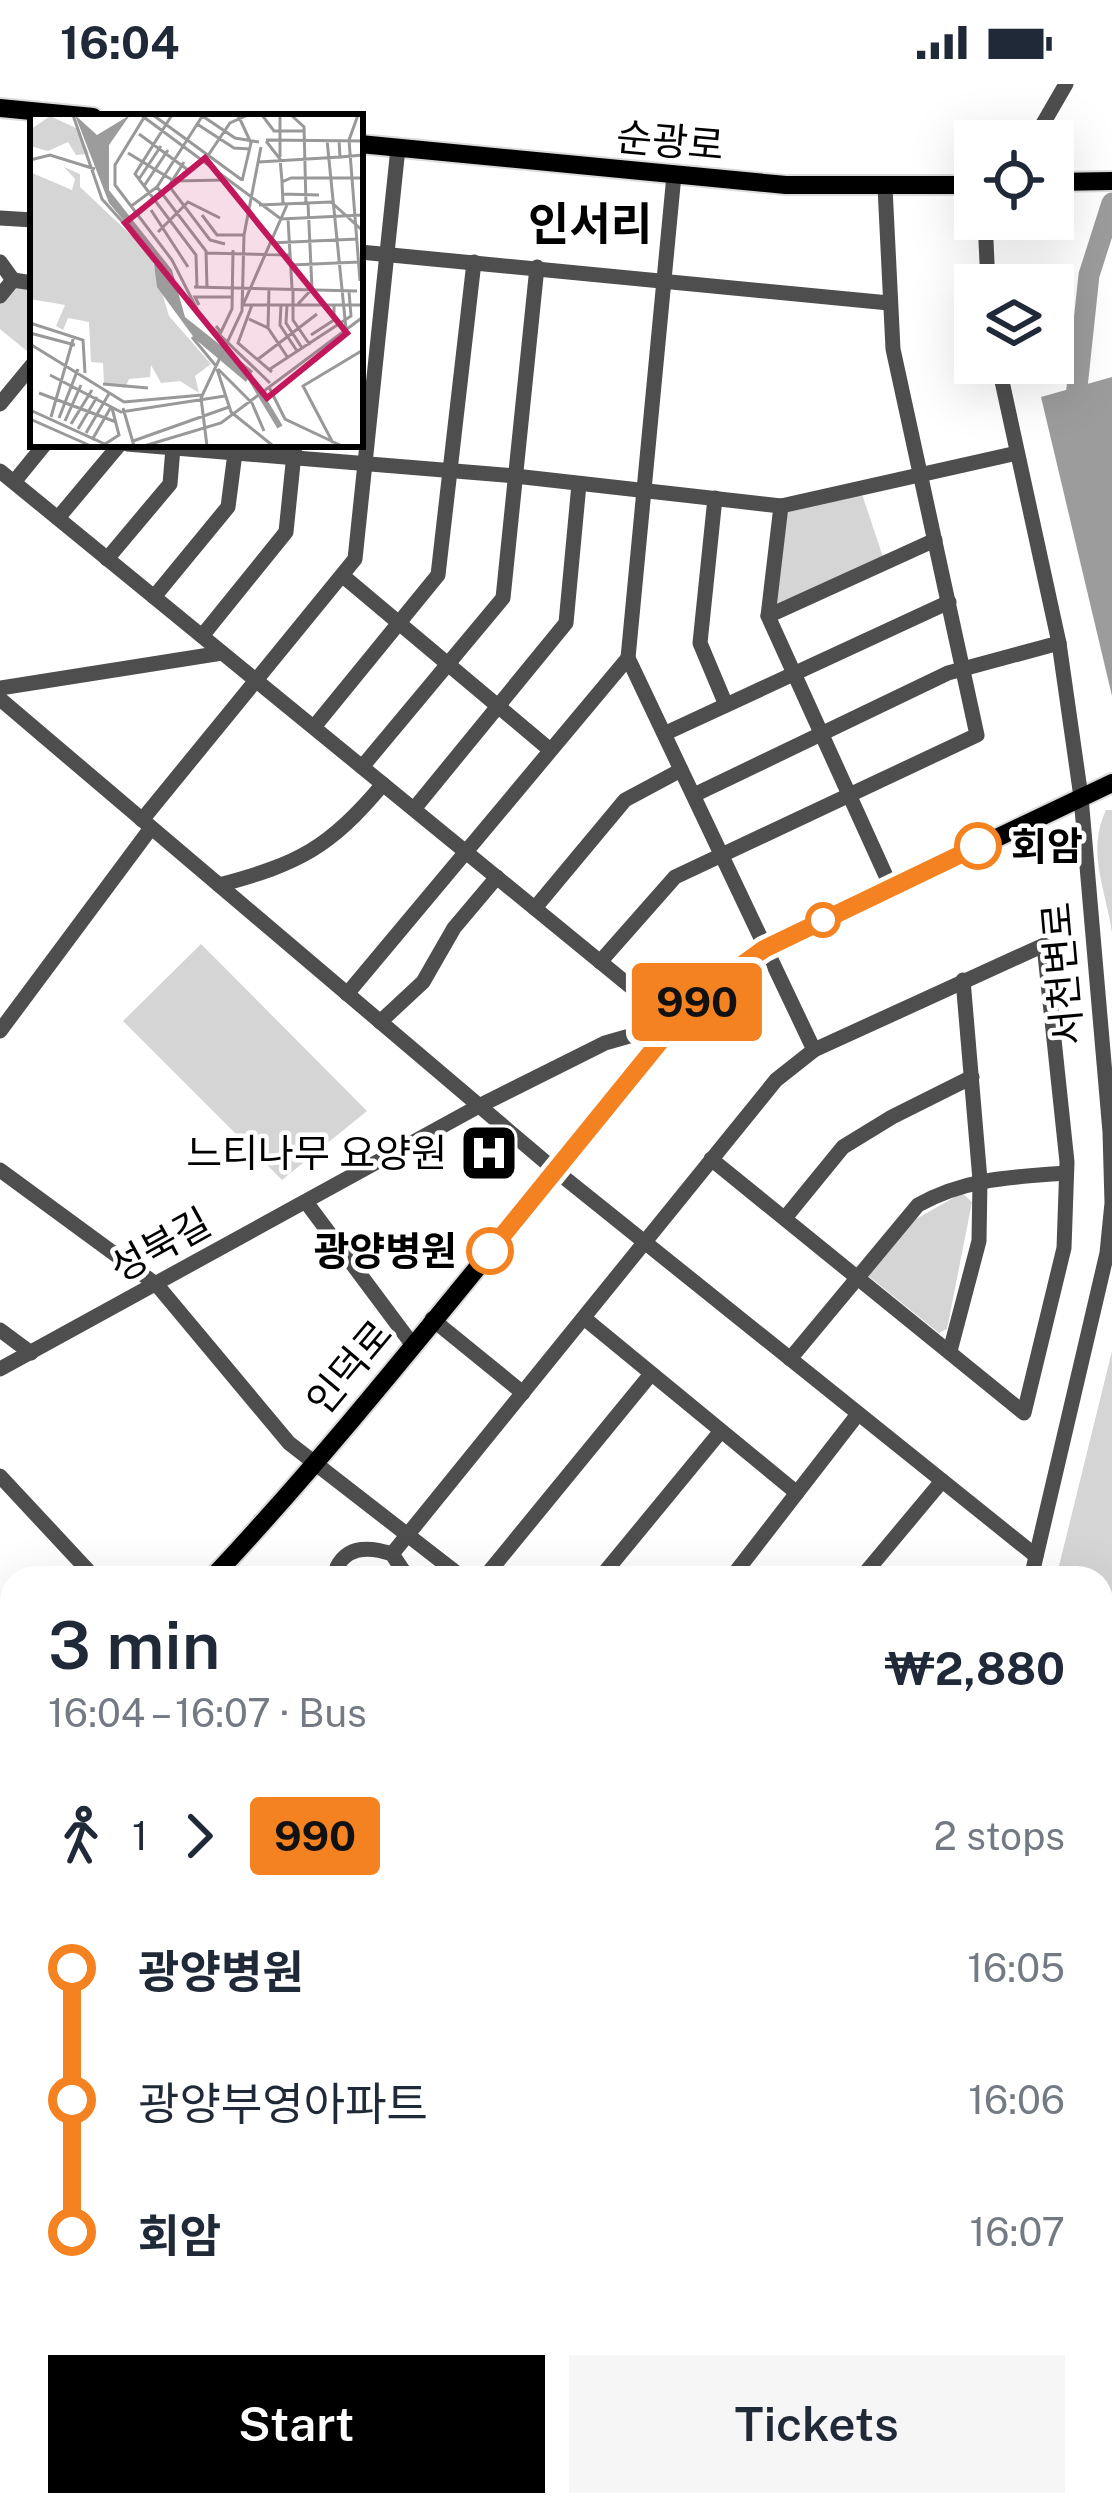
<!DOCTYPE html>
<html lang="en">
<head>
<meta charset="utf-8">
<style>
  body { margin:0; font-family:"Public Sans","Noto Sans KR",sans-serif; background:#f6f6f7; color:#1f2937; height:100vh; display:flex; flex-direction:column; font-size:45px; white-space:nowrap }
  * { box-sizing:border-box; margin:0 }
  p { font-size:39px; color:#747a83 }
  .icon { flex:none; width:66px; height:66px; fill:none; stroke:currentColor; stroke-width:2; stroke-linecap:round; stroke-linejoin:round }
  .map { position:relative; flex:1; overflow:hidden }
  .details { position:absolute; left:0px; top:1482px; width:1113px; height:951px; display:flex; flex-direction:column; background:#fff; border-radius:36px 36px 0 0; box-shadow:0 12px 48px #0002 }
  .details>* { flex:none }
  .badge { padding:0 24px; border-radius:9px; font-size:42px; line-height:78px }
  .controls { position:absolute; left:954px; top:36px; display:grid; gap:24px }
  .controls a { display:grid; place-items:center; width:120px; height:120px; border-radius:0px; background:#fff; box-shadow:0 12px 48px #0002; font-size:60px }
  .map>.badge { position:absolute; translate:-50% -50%; box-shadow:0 0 0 6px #fff }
  .legs { display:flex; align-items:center; gap:18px; height:132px; padding:0 48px; font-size:39px }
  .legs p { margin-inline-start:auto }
  .head { display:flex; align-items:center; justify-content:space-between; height:204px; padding:0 48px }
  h1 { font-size:66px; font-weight:600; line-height:90px }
  .primary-button { display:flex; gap:24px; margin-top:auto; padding:24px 48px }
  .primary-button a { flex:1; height:138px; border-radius:0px; background:#000; color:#fff; font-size:48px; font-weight:600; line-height:138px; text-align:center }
  .primary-button a+a { background:#f6f6f7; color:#1f2937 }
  ul { padding:0 48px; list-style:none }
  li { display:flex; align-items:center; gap:42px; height:132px; font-size:45px }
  li i { display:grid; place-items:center; width:18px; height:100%; margin:0 15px; background:currentColor }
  li i::after { content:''; width:30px; height:30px; margin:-15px; border:9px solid; border-radius:50%; background:#fff }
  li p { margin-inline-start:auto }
  li:first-child i { background:linear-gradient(#0000 50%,currentColor 0) }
  li:last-child i { background:linear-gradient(currentColor 50%,#0000 0) }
  .status { display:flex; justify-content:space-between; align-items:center; height:84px; padding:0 60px; background:#fff; direction:ltr }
  .status svg { height:33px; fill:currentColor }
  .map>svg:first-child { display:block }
  .green { fill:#d5d5d5 }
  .water { fill:#9c9c9c }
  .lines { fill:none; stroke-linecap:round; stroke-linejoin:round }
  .river { stroke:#9c9c9c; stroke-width:21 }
  .major-casing { stroke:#dbdbdb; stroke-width:22 }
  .minor { stroke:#4e4e4e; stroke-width:15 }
  .major { stroke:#000; stroke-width:18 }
  .line-1-casing { stroke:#fff; stroke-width:27 }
  .line-1 { stroke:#f58220; stroke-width:18 }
  .stop-1-dot { fill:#fff; stroke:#f58220; stroke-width:6 }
  .labels { text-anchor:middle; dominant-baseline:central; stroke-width:9; stroke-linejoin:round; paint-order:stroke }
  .street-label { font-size:39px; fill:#000; stroke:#fff }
  .stop-label { font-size:39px; font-weight:bold; fill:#000; stroke:#fff; text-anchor:start }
  .poi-label { font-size:39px; fill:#000; stroke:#fff; text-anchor:end }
  .quarter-label { font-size:45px; font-weight:bold; fill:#000; stroke:#fff }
  .inset-river { fill:none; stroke:#9c9c9c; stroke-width:6 }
  .inset-road { fill:none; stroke:#999; stroke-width:3 }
  .view { fill:#c2185b; fill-opacity:0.15; stroke:#c2185b; stroke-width:6 }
  .inset-edge { fill:none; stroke:#000; stroke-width:6 }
</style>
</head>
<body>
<div class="status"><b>16:04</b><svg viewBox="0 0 49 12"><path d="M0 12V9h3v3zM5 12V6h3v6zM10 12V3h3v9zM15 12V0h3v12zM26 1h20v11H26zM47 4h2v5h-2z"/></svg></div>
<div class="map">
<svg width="1112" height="2432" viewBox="0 0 1112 2432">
  <rect width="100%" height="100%" fill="#fff"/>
  <g class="green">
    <path d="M13,196L33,199V272L0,245V212Z"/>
    <path d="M860,404L885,479L768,532L781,422Z"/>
    <path d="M1106,726H1112V849C1106,805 1086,768 1106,726Z"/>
    <path d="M201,860L367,1027L282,1096L123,937Z"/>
    <path d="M962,1109L972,1118L947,1245L939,1249L867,1191L916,1135Z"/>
    <path d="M1112,1267V1536L1101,1557V1494H1056Z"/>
    <path d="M1112,1925V2400L1101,2171V1969Z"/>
    <path d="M390,2421H491V2430L405,2432Z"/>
  </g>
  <g class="water">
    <path d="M1112,293V612L1041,313Z"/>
    <path d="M1112,1538V1925L1101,1969V1561Z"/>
    <path d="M1101,2383L1106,2432H1018L1017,2421H1101Z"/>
  </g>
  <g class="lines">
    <path class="river" d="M1080,330L1076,313L1089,191L1112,119"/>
    <defs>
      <g id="major">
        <path d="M0,24L93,33"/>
        <path d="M360,60L786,101H975"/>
        <path d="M1053,98L1112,97"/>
        <path d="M212,1494C332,1366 442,1226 554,1090C623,1007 675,929 764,865L1112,699"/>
        <path d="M0,1699L12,1688"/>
        <path d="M0,2194L12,2240"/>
        <path d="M60,2421L63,2432"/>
      </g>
    </defs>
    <use href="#major" class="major-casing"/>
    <g class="minor">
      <path d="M1033,57L1066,0"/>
      <path d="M674,91L628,574L814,966"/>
      <path d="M0,134L33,136"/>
      <path d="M985,135L988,201"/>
      <path d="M360,168L889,219"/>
      <path d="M0,178L13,196"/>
      <path d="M0,212L13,196L33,199"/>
      <path d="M998,279L1059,559L1081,713L1110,1048L1112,1119L1107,1169L1031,1494"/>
      <path d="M0,320L33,280"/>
      <path d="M127,360L515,392L781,422L1017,369"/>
      <path d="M0,387L675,939"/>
      <path d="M14,398L45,360"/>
      <path d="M715,414L700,559L726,621"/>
      <path d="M781,422L768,532L891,803"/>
      <path d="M58,434L120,360"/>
      <path d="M107,475L170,400L173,364"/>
      <path d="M343,492L549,665"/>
      <path d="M154,513L228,423L235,369"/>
      <path d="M768,532L935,456"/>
      <path d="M202,552L286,448L295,360"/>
      <path d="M0,604L222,569"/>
      <path d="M0,615L556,1087L1036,1472"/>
      <path d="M314,643L438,491L474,178"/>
      <path d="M666,649L949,518"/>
      <path d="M362,683L503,514L537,183"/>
      <path d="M694,711L948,589L1059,559"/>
      <path d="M414,725L566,539L579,400"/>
      <path d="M142,736L355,475L398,64"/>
      <path d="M219,801C298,780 330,764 383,700"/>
      <path d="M535,824L625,716L681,686"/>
      <path d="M600,878L675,793L977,651L893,265L885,103"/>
      <path d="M347,910L628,574"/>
      <path d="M380,938L423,898L454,844L497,793"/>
      <path d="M0,947L151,744"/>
      <path d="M0,1086L157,1201L289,1359L463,1494"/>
      <path d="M306,1118L412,1260"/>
      <path d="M785,1134L843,1063L892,1033L972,993"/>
      <path d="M584,1234L797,1409"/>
      <path d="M432,1235L523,1309"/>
      <path d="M0,1246L31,1269"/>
      <path d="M950,1267L979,1157L980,1096L963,896"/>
      <path d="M790,1275L918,1121C966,1094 1013,1093 1066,1089"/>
      <path d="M0,1285L479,1022L605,959L675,939"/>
      <path d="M0,1392L95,1494"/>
      <path d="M392,1470L776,996L814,966L1044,861L1067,1078L1064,1164L1024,1329L711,1075"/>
      <path d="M341,1494L337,1483C348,1461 371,1463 392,1470L408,1494"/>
      <path d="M484,1494L651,1290"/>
      <path d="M600,1494L721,1347"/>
      <path d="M731,1494L858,1330"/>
      <path d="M861,1494L942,1397"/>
      <path d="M0,1961L12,1971"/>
      <path d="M0,2112L12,2123"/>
      <path d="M0,2415L12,2411"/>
      <path d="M384,2421L400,2432"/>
      <path d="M952,2421V2432"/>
      <path d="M108,2432L119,2421"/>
      <path d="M495,2432L496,2421"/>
      <path d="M601,2432V2421"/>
      <path d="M702,2432V2421"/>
      <path d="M793,2432L800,2421"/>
    </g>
    <use href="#major" class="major"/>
  </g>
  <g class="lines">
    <defs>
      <path id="line-1" d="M490,1167L675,939L721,896L764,865L978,762"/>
    </defs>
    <use href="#line-1" class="line-1-casing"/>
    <use href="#line-1" class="line-1"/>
  </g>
  <defs>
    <symbol id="hospital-square" viewBox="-11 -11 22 22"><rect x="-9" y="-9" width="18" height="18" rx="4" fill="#000" stroke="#fff"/><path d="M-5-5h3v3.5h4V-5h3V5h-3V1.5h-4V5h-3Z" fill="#fff"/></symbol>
  </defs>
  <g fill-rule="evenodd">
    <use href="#hospital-square" x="456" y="1036" width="66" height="66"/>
  </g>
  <g class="stop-1-dot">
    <circle cx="978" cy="762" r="21"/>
    <circle cx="823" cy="836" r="15"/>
    <circle cx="490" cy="1167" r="21"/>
  </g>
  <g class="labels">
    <g class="street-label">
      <text transform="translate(670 57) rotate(5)">순광로</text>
      <text transform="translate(1062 890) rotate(-95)">서천변로</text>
      <text transform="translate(160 1161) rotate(-29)">성북길</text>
      <text transform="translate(349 1283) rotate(-50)">인덕로</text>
    </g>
    <g class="stop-label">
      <text x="1011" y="762">회암</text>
      <text x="457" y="1167" text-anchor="end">광양병원</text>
    </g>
    <g class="poi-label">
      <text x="447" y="1069">느티나무 요양원</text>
    </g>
    <g class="quarter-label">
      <text x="590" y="139">인서리</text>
    </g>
  </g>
  <g transform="translate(30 30)">
    <rect width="333" height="333" fill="#fff"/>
    <path d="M20,2L48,15L59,40L46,41L38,28L18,37L0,32V16ZM34,53L50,60V73L120,139L139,202L181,250L165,262L169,279L150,267L131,269L121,251L120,263L99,265L95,274L74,269L73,249L61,248L59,208L38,204L33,216L26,212L35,191L0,185V58L42,76L45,65Z" fill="#d5d5d5"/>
    <path d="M45,1L67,21L100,1L79,31V76L142,156L155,203L223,257L216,268L165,225L127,173L123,142L79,89Z" fill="#9c9c9c"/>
    <path class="inset-river" d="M215,255L250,313"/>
    <path class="inset-road" d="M43,1L72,85L107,124M111,1L251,105L333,101M123,1L212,66M142,1L105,60L166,141L167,173M171,1L205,24L229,28M208,1L221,29L212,67M232,1L244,17H274M250,1V43M261,1L274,13L276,90M328,1L319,26L330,167M115,2L85,51V71L142,146L171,203L240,269M167,10L204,34L220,35M109,20L158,56M236,26L333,27M297,26L316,215M309,26L310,43L333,41M236,27L250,45L252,67M98,39L144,67L195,66M177,43L200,9L218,1M0,46L20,41L65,55M154,48L139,72L180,126L195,130M229,48L310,43M109,65L131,32M114,72L138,36M127,73L176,137L177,173M252,80L289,81M253,89L252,68L261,64H333M229,91L301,88L333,117M257,91L213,191H333M100,93L127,73L173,1M121,96L158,153M172,101L187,121H214M258,105L262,174M128,118L158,88L190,104M240,129L328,125M176,139L261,141M261,151L329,148M164,173L327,177M263,174V206L280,231M268,190L282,175L278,89M169,191L165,183H203M222,191L208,229L242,258M251,191L250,211L267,237M257,191L256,209L272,234M219,205L238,214L258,244M0,209L53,226L55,259M186,212L191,218L202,195L203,136M238,214L239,174M0,219L45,231M281,221L304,206V191M162,223L186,252M0,230L94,288L172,281M227,246L287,200M187,255L201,298L242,331M188,255L222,289L234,317M240,255L321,202L319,178M20,261L91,298L195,282M73,270L118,274M239,273L255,305L312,332M9,279L86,308M93,294L104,332M0,296L75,330L89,321L82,294M21,303L44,222M29,304L48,255M0,305L61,332M35,307L51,271M41,310L62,276M48,315L67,283M56,319L80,278M62,326L81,293M103,327L199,293M303,329L273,272L333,236M114,332L191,309L333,203M177,332L171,284L212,197L214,121L231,33"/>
    <path class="view" d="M175,44L317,219L237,284L95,109Z"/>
    <rect width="333" height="333" class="inset-edge"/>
  </g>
</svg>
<div class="controls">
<a><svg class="icon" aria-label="locate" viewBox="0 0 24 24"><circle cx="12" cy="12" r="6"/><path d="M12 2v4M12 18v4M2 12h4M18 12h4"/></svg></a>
<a><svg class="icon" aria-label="layers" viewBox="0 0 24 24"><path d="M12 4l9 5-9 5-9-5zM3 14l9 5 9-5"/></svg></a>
</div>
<b class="badge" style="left:697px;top:918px;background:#f58220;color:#111">990</b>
<section class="details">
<div class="head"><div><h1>3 min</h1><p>16:04 – 16:07 · Bus</p></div><b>₩2,880</b></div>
<div class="legs"><svg class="icon" aria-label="walk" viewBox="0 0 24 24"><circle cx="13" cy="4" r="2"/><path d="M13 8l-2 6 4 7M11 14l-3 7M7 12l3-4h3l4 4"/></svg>1<svg class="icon" aria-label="forward" viewBox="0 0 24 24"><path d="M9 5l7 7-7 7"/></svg><b class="badge" style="background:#f58220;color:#111">990</b><p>2 stops</p></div>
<ul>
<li><i style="color:#f58220"></i><b>광양병원</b><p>16:05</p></li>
<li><i style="color:#f58220"></i><span>광양부영아파트</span><p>16:06</p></li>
<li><i style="color:#f58220"></i><b>회암</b><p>16:07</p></li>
</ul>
<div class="primary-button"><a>Start</a><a>Tickets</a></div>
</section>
</div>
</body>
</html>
